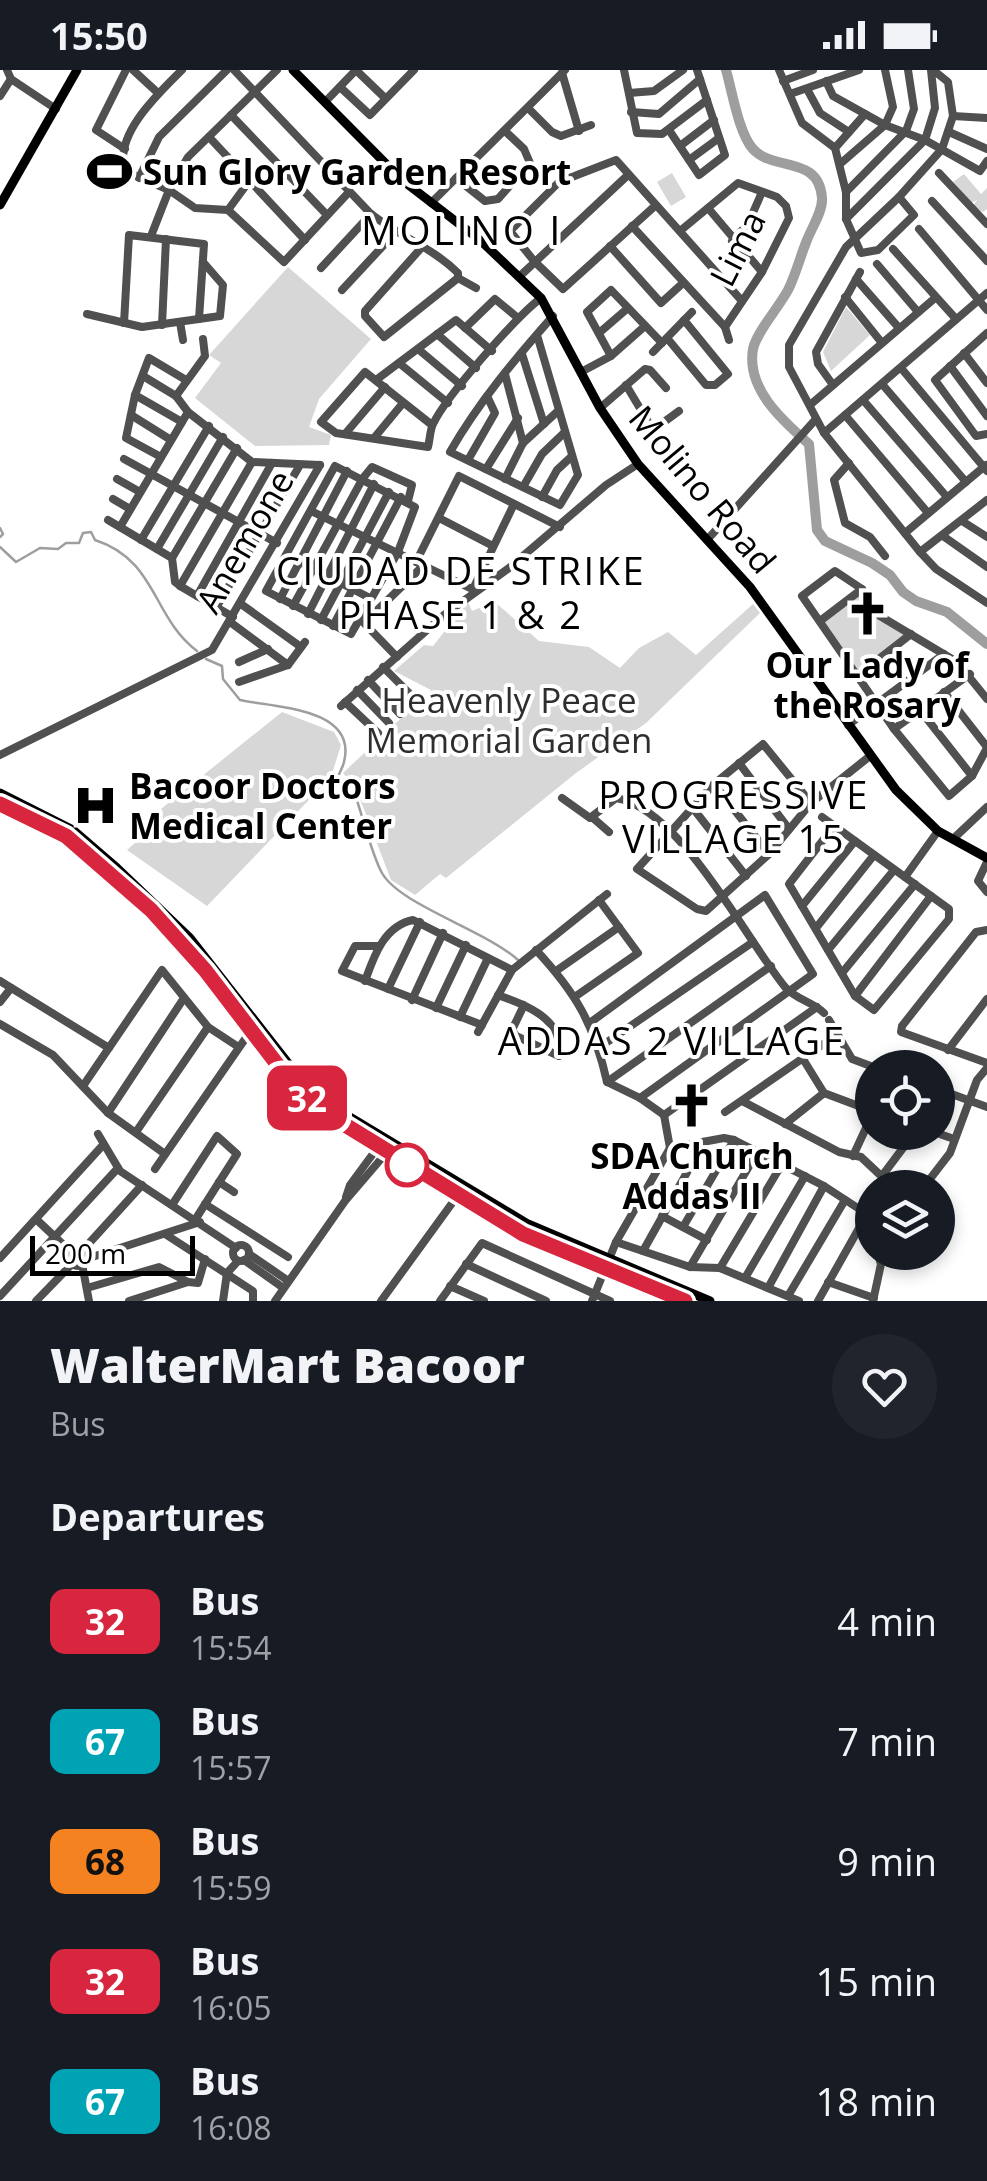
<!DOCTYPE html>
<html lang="en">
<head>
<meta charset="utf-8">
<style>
  body { margin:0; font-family:"Open Sans",sans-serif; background:#20242c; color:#f1f3f6; height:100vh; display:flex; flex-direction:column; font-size:38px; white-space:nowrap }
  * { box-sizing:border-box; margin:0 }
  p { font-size:32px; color:#9ea1a6 }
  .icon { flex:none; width:55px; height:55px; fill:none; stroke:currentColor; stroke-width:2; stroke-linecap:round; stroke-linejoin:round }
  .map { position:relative; height:1231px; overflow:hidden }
  .details { display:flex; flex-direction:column; background:#171b24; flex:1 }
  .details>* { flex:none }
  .badge { padding:0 20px; border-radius:15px; font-size:35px; line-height:65px }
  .tools { position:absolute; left:855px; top:980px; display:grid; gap:20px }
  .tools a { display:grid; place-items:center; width:100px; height:100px; border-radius:50%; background:#171b24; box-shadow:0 5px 15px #0003; font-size:50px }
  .scale { position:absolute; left:30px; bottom:25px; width:165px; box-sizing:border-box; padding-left:10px; border:5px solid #000; border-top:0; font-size:28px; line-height:35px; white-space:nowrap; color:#000; -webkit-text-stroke:8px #fff; paint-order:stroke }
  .map>.badge { position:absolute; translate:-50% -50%; box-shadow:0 0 0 5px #fff }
  h2 { padding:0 50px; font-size:38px; line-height:90px }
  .round { display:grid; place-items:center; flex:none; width:105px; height:105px; border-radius:52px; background:#20242c }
  .overview { display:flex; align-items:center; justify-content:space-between; height:170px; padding:0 50px }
  h1 { font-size:48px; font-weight:800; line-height:75px }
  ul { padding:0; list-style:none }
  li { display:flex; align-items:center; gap:30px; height:120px; padding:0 50px }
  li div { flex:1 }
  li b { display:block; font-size:38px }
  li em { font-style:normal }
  li .badge { min-width:110px; font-weight:700; text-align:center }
  .status { display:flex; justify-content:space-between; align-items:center; height:70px; padding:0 50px; background:#171b24; direction:ltr }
  .status svg { height:28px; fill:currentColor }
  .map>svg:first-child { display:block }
  .green { fill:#d7d7d7 }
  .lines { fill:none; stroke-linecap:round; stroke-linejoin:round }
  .stream { stroke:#9e9e9e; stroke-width:2.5 }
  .river { stroke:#9e9e9e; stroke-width:10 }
  .minor { stroke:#505050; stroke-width:8 }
  .major { stroke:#000; stroke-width:9 }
  .line-casing { stroke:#fff; stroke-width:22 }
  .line { stroke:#d7263d; stroke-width:15 }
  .stop-dot { fill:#fff; stroke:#d7263d; stroke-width:5 }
  .labels { text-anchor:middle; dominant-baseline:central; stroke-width:8; stroke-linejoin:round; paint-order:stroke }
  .poi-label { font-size:35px; font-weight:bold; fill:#000; stroke:#fff; text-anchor:start }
  .street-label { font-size:35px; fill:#000; stroke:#fff }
  .park-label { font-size:35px; fill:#2e2e2e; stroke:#fff }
  .neighbourhood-label { font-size:38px; letter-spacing:2.5px; fill:#000; stroke:#fff }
  .quarter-label { font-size:40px; letter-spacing:2.5px; fill:#000; stroke:#fff }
</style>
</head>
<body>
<div class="status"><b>15:50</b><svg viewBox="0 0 49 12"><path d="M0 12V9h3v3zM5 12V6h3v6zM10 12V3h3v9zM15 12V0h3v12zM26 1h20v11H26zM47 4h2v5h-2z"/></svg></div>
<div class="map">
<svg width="987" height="1231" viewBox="0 0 987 1231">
  <rect width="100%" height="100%" fill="#fff"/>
  <g class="green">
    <path d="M672,103L686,127L671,136L657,112Z"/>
    <path d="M964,104L981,124L987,118V139L983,142L973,136L977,130L971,133L953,112Z"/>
    <path d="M288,197L371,269L319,329L309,357L331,365L329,375L255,376L195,328L221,293L209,285Z"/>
    <path d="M846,237L870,265L831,301L823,282Z"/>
    <path d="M861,522L879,548L907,566L859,602L822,552Z"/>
    <path d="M468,532L472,541L495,532L539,571L589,577L620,598L639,578L668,562L696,585L753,534L760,543L646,653L576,703L446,808L440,804L415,825L391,810L357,721L343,703L431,620L394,601L424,575L433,576Z"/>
    <path d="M282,642L334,662L341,675L331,707L207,836L127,780L137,771L131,763Z"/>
  </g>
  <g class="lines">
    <g class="stream">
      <path d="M0,458L3,464L0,467"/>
      <path d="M0,477L16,492L40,478L58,479L66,473H79L83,463L91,462L95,470C157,490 152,547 197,581"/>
      <path d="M206,589L222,596L223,609L240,630C271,637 358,637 344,692C343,697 340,701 338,707"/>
      <path d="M343,713L354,722C363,746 371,783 382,803C400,835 485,860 518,890"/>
    </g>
    <path class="river" d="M726,0C732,21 739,64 753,79C774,102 819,85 822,128C823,141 812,157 807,170C800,187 796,204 788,220C779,237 756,263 753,279C746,319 783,351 809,374L817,460L825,471L872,493L890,505L903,522L916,531L947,542L987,574"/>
    <g class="minor">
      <path d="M7,0L11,9L56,39"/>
      <path d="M133,0L158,23"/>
      <path d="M182,0C159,23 113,65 125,101L169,120L195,138L228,140L284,192L349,122"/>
      <path d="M234,0L371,144C399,166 433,178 458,203V208L384,267L365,246V241L422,177"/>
      <path d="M356,0L385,28"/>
      <path d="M624,0L637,63L662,64L707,30"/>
      <path d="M779,0L802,53L835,78L846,122V149L861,183L878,180L914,145L899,127"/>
      <path d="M933,0L948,12L953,46L942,79L899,127L846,177L789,275V297L824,363L920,482L936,499L987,533"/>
      <path d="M562,3L579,61"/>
      <path d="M783,11L813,0"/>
      <path d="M826,11L833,26L885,55L925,70L980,101L987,91"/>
      <path d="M340,17L370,45L414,0"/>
      <path d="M807,19L820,43L849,62"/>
      <path d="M629,23L654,21L683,0"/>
      <path d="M790,24L859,0"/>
      <path d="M0,26L11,9"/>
      <path d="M325,32L356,0"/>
      <path d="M528,38L552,62L561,66L591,55"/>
      <path d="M631,42L659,44L700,9"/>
      <path d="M231,45L327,145"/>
      <path d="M953,46L987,48"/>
      <path d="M669,60L699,105L725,85L697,0"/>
      <path d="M949,62L987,79"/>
      <path d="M209,67L305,170"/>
      <path d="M680,76L714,50"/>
      <path d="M835,78L865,44"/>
      <path d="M125,79L96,60L126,0"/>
      <path d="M689,90L719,68"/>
      <path d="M840,94L885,55L893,37L885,0"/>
      <path d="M939,103L987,154"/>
      <path d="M139,108L159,67L227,0"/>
      <path d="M456,108L485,131L498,129L530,93L524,79L505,61"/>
      <path d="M846,122L906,61L914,39L908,0"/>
      <path d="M932,131L987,191"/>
      <path d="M431,133L565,0"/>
      <path d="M656,135L563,219L534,191L510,161L559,112L616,90L742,231"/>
      <path d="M708,138L762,202"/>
      <path d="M228,140L250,110"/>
      <path d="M846,149L925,70L935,38L931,0"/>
      <path d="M632,156L725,257"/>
      <path d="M919,159L987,240"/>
      <path d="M680,161L738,113L777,127L786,136L789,148L762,202L725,257L729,270"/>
      <path d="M151,166L169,120L188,87L277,0"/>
      <path d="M732,171L748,154L762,122"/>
      <path d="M610,176L661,233L683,213"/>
      <path d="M893,179L956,249"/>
      <path d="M877,194L918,242"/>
      <path d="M321,198L371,144"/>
      <path d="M520,206L628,105"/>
      <path d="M458,208L476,218"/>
      <path d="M856,209L899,258"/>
      <path d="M342,220L395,163"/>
      <path d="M845,227L882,273"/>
      <path d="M87,244L142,257L220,246L223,215L203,192"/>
      <path d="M180,252L183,270"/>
      <path d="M124,253L129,165L204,174L199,249"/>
      <path d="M162,255L166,169"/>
      <path d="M465,258L495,229L518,248"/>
      <path d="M599,263L628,238"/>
      <path d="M987,263L935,310L976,366L987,364"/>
      <path d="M437,264L476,298"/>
      <path d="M537,265L578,405L560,435L450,382C478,333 515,289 553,246"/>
      <path d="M667,268L706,315H715L728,304L684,250"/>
      <path d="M418,279L462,316"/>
      <path d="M653,282L692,242"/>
      <path d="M964,283L987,313"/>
      <path d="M522,284L544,354"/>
      <path d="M611,286L587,242L611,220L662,273"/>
      <path d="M399,293L448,333"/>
      <path d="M950,296L987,346"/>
      <path d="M901,298L987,401"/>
      <path d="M581,302L611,286L645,256"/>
      <path d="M505,304L523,373"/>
      <path d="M143,306L176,326"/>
      <path d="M376,310L456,250L492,281"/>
      <path d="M882,314L966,412"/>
      <path d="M626,315L653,360L679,341"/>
      <path d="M833,315L818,294L816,282L860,202"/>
      <path d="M135,325L182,352"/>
      <path d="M863,330L947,427"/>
      <path d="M810,335L935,228"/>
      <path d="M600,338L645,299L650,300L666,318"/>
      <path d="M188,342L252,392L320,395"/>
      <path d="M131,345L171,370"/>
      <path d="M845,345L928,443"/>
      <path d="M432,355L365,302L321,352L336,363L428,377C430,369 430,360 433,354C447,325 516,247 541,228"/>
      <path d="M824,363L987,223"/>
      <path d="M345,364L385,317"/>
      <path d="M374,368L403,333"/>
      <path d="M161,387L126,368L135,325L149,288L186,310"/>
      <path d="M124,389L277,473"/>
      <path d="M468,390L495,343L487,326"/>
      <path d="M849,393L834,410L845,453L870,467L885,486"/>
      <path d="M335,396L415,437L398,482L351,564L266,521Z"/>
      <path d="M486,399L518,348"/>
      <path d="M117,409L140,422"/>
      <path d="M505,409L523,373L558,341"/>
      <path d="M523,417L542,384L564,363"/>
      <path d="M542,427L557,400L571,387"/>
      <path d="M113,429L130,439"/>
      <path d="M311,441L476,521"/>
      <path d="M439,448L493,476"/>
      <path d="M108,450L172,488L175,512L180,516L233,547"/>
      <path d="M962,451L987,467"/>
      <path d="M120,457L188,342L176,326L205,286L203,269"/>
      <path d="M905,463L986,395"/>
      <path d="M943,466L987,497"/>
      <path d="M141,470L209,356"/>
      <path d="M707,470L816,349"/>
      <path d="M157,479L223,367"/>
      <path d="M920,482L987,430"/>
      <path d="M286,485L370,528"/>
      <path d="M172,488L237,378"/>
      <path d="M416,492L459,406L560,457"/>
      <path d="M180,516L252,392"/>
      <path d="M473,519L514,434"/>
      <path d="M197,526L272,393"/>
      <path d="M280,529L347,401"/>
      <path d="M241,534L301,577"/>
      <path d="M293,536L363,408L372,397L412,415L408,431"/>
      <path d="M216,538L300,395"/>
      <path d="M308,544L374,414"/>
      <path d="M321,550L389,422"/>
      <path d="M820,551L862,519"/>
      <path d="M230,552L288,595"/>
      <path d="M333,556L401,427"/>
      <path d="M397,587L364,553L424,495"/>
      <path d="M239,592L268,579"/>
      <path d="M383,597L414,628"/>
      <path d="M857,606L911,564"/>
      <path d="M368,610L400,644"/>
      <path d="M239,612L288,595L305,572"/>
      <path d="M357,620L389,653"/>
      <path d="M944,622L987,677"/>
      <path d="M987,629L957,592L880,546L862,519L835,501L802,526L894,659L949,726L972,706L987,678"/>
      <path d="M345,632L378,663"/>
      <path d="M341,636L444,545L509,498L606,415L638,394"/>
      <path d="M920,640L972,706"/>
      <path d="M848,655L944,584"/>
      <path d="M894,659L970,604"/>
      <path d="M0,685L212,580L320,395"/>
      <path d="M739,693L789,759"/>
      <path d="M714,714L769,784"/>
      <path d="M562,728L590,748L616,728C680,738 745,868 785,917C795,929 813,932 824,943"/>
      <path d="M811,733L763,674L714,714L637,799L697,839L706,841L769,784L811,733L870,686"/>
      <path d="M692,737L746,806"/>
      <path d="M822,747L949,839V849L874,940L855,926L789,814L834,756"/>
      <path d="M593,748L609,762"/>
      <path d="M953,769L987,737"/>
      <path d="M987,792L978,811L987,822"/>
      <path d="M905,807L938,761"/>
      <path d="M802,836L855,771"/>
      <path d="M816,858L874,785"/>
      <path d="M987,860L976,862L902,956L901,962L987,993"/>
      <path d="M377,876H355L342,901L482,955"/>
      <path d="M536,880C576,923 594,954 607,1012L640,1028L664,1045"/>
      <path d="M828,880L894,800"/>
      <path d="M556,901L619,857"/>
      <path d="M842,903L915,814"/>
      <path d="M0,911L109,978"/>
      <path d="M365,911C374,886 384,856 413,850L512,900"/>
      <path d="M388,919L420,852"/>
      <path d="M498,925C528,936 564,949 559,986L516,966L512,960L524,935"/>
      <path d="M576,926L638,883L599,830"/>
      <path d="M855,926L931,826"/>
      <path d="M412,930L443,863"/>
      <path d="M0,932L11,918"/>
      <path d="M436,938L466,875"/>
      <path d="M460,947L488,888"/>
      <path d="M829,950L852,989L876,998"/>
      <path d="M591,952L765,825L813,904L640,1028"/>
      <path d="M0,954L53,985L108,1043L165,1084"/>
      <path d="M478,962L512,900L607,824"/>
      <path d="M600,977L753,872"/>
      <path d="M948,980L987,929"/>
      <path d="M803,989L824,1023L872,1041"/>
      <path d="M607,1012L771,896"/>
      <path d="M83,1016L162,900L208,957L237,976"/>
      <path d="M938,1019L987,1037"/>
      <path d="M742,1031L839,1082L861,1087L894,1118"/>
      <path d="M725,1042L838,964"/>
      <path d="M108,1043L184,928"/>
      <path d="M664,1045L817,937"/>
      <path d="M664,1045L670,1078"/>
      <path d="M785,1054L824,1023"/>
      <path d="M136,1062L208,957"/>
      <path d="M934,1062L954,1069"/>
      <path d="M98,1064L120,1101L236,1178"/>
      <path d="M670,1078L724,1068L734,1070L824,1116L867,1144L872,1165"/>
      <path d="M853,1086L872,1045"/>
      <path d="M155,1099L254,956"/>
      <path d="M882,1106L915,1062"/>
      <path d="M219,1112L234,1122"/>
      <path d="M923,1118L950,1083L977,1010L987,998"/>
      <path d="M346,1127L350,1115L378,1077"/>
      <path d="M205,1134L288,1187"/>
      <path d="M172,1135L217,1066L237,1084L195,1150"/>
      <path d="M662,1146L707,1170"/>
      <path d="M37,1150L72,1183"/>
      <path d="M683,1157L734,1070"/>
      <path d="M165,1164L253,1221V1231"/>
      <path d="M616,1172L690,1197L720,1198L799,1231"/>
      <circle cx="241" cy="1183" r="8"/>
      <circle cx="78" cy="1188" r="8"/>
      <path d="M82,1181L142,1115"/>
      <path d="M643,1181L704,1072"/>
      <path d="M249,1184L287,1210"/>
      <path d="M0,1188L103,1075"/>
      <path d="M86,1189L200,1152"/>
      <path d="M244,1190L282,1217"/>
      <path d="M82,1194L89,1231"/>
      <path d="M466,1194L546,1231"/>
      <path d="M690,1197L758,1081"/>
      <path d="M720,1198L782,1094"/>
      <path d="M745,1208L805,1106"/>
      <path d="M828,1212L874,1228"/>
      <path d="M450,1216L484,1231"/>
      <path d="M87,1218L159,1197L188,1212L198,1213L205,1189"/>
      <path d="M768,1218L824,1116"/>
      <path d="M0,1226L118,1098"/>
      <path d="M788,1226L845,1130"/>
      <path d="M36,1231L73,1193"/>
      <path d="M129,1231L188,1212"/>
      <path d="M223,1231L227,1203L238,1191"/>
      <path d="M275,1231L345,1131L387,1082"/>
      <path d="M381,1231L458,1125"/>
      <path d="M440,1231L482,1173L610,1231"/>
      <path d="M592,1231L616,1172L670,1078"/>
      <path d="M818,1231L867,1144"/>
      <path d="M873,1231L881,1194L877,1182"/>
    </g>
    <g class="major">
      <path d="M293,0L402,110L480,170L541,228L600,338L638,394L750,517L896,720L938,761L987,788"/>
      <path d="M0,135L77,0"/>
      <path d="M0,723L73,760L117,798L190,868L288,993L330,1035L528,1154L710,1231"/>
      <path d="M0,734L66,766L151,841L205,901L280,998L324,1042L523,1164L685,1231"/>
    </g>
  </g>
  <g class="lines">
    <defs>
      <path id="line" d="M0,734L66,766L151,840L205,900L280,998L324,1042L523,1164L685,1231"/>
    </defs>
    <use href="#line" class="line-casing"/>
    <use href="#line" class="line"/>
  </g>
  <defs>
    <symbol id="stadium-bare" viewBox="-9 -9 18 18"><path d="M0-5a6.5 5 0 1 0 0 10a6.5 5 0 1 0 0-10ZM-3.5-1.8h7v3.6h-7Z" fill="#000" stroke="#fff" stroke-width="2.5" paint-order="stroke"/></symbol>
    <symbol id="church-bare" viewBox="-9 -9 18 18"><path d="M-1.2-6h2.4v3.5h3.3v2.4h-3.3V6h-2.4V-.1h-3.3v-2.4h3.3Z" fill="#000" stroke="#fff" stroke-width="2.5" paint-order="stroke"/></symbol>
    <symbol id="hospital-bare" viewBox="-9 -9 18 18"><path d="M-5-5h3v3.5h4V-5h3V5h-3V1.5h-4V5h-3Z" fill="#000" stroke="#fff" stroke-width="2.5" paint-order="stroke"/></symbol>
  </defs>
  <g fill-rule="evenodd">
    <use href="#stadium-bare" x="78" y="70" width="63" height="63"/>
    <use href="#church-bare" x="836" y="512" width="63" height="63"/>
    <use href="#hospital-bare" x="64" y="704" width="63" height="63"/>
    <use href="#church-bare" x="660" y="1004" width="63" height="63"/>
  </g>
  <circle class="stop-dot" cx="407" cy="1095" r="20"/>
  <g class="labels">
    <g class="poi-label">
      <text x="143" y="101">Sun Glory Garden Resort</text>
      <text x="867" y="594" text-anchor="middle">Our Lady of<tspan x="867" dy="40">the Rosary</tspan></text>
      <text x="129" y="715">Bacoor Doctors<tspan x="129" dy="40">Medical Center</tspan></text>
      <text x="692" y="1085" text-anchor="middle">SDA Church<tspan x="692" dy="40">Addas II</tspan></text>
    </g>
    <g class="street-label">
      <text transform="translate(737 178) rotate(-63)">Lima</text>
      <text transform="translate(703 419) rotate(50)">Molino Road</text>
      <text transform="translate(244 471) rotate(-60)">Anemone</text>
    </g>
    <g class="park-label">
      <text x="509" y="629">Heavenly Peace<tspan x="509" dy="40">Memorial Garden</tspan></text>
    </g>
    <g class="neighbourhood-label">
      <text x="461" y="500">CIUDAD DE STRIKE<tspan x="461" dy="44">PHASE 1 &amp; 2</tspan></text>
      <text x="734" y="724">PROGRESSIVE<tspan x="734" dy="44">VILLAGE 15</tspan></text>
      <text x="672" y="970">ADDAS 2 VILLAGE</text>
    </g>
    <g class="quarter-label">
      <text x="462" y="159">MOLINO I</text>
    </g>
  </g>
</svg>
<div class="tools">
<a><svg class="icon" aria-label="locate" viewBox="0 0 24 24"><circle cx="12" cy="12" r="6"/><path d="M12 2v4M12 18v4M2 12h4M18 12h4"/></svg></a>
<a><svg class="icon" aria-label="layers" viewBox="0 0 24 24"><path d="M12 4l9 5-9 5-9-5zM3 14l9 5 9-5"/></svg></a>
</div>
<div class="scale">200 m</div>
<b class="badge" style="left:307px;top:1028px;background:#d7263d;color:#fff">32</b>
</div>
<section class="details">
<div class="overview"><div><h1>WalterMart Bacoor</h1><p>Bus</p></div><a class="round"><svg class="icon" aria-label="heart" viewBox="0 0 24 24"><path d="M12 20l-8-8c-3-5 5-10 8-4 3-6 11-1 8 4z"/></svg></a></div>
<h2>Departures</h2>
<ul>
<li><span class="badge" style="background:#d7263d;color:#fff">32</span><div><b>Bus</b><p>15:54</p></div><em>4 min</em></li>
<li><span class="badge" style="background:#00a3b4;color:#fff">67</span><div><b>Bus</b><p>15:57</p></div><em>7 min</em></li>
<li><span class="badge" style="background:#f58220;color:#111">68</span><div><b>Bus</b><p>15:59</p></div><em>9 min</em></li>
<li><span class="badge" style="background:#d7263d;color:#fff">32</span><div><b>Bus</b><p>16:05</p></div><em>15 min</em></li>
<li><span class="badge" style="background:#00a3b4;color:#fff">67</span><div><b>Bus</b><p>16:08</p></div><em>18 min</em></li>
</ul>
</section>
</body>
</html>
